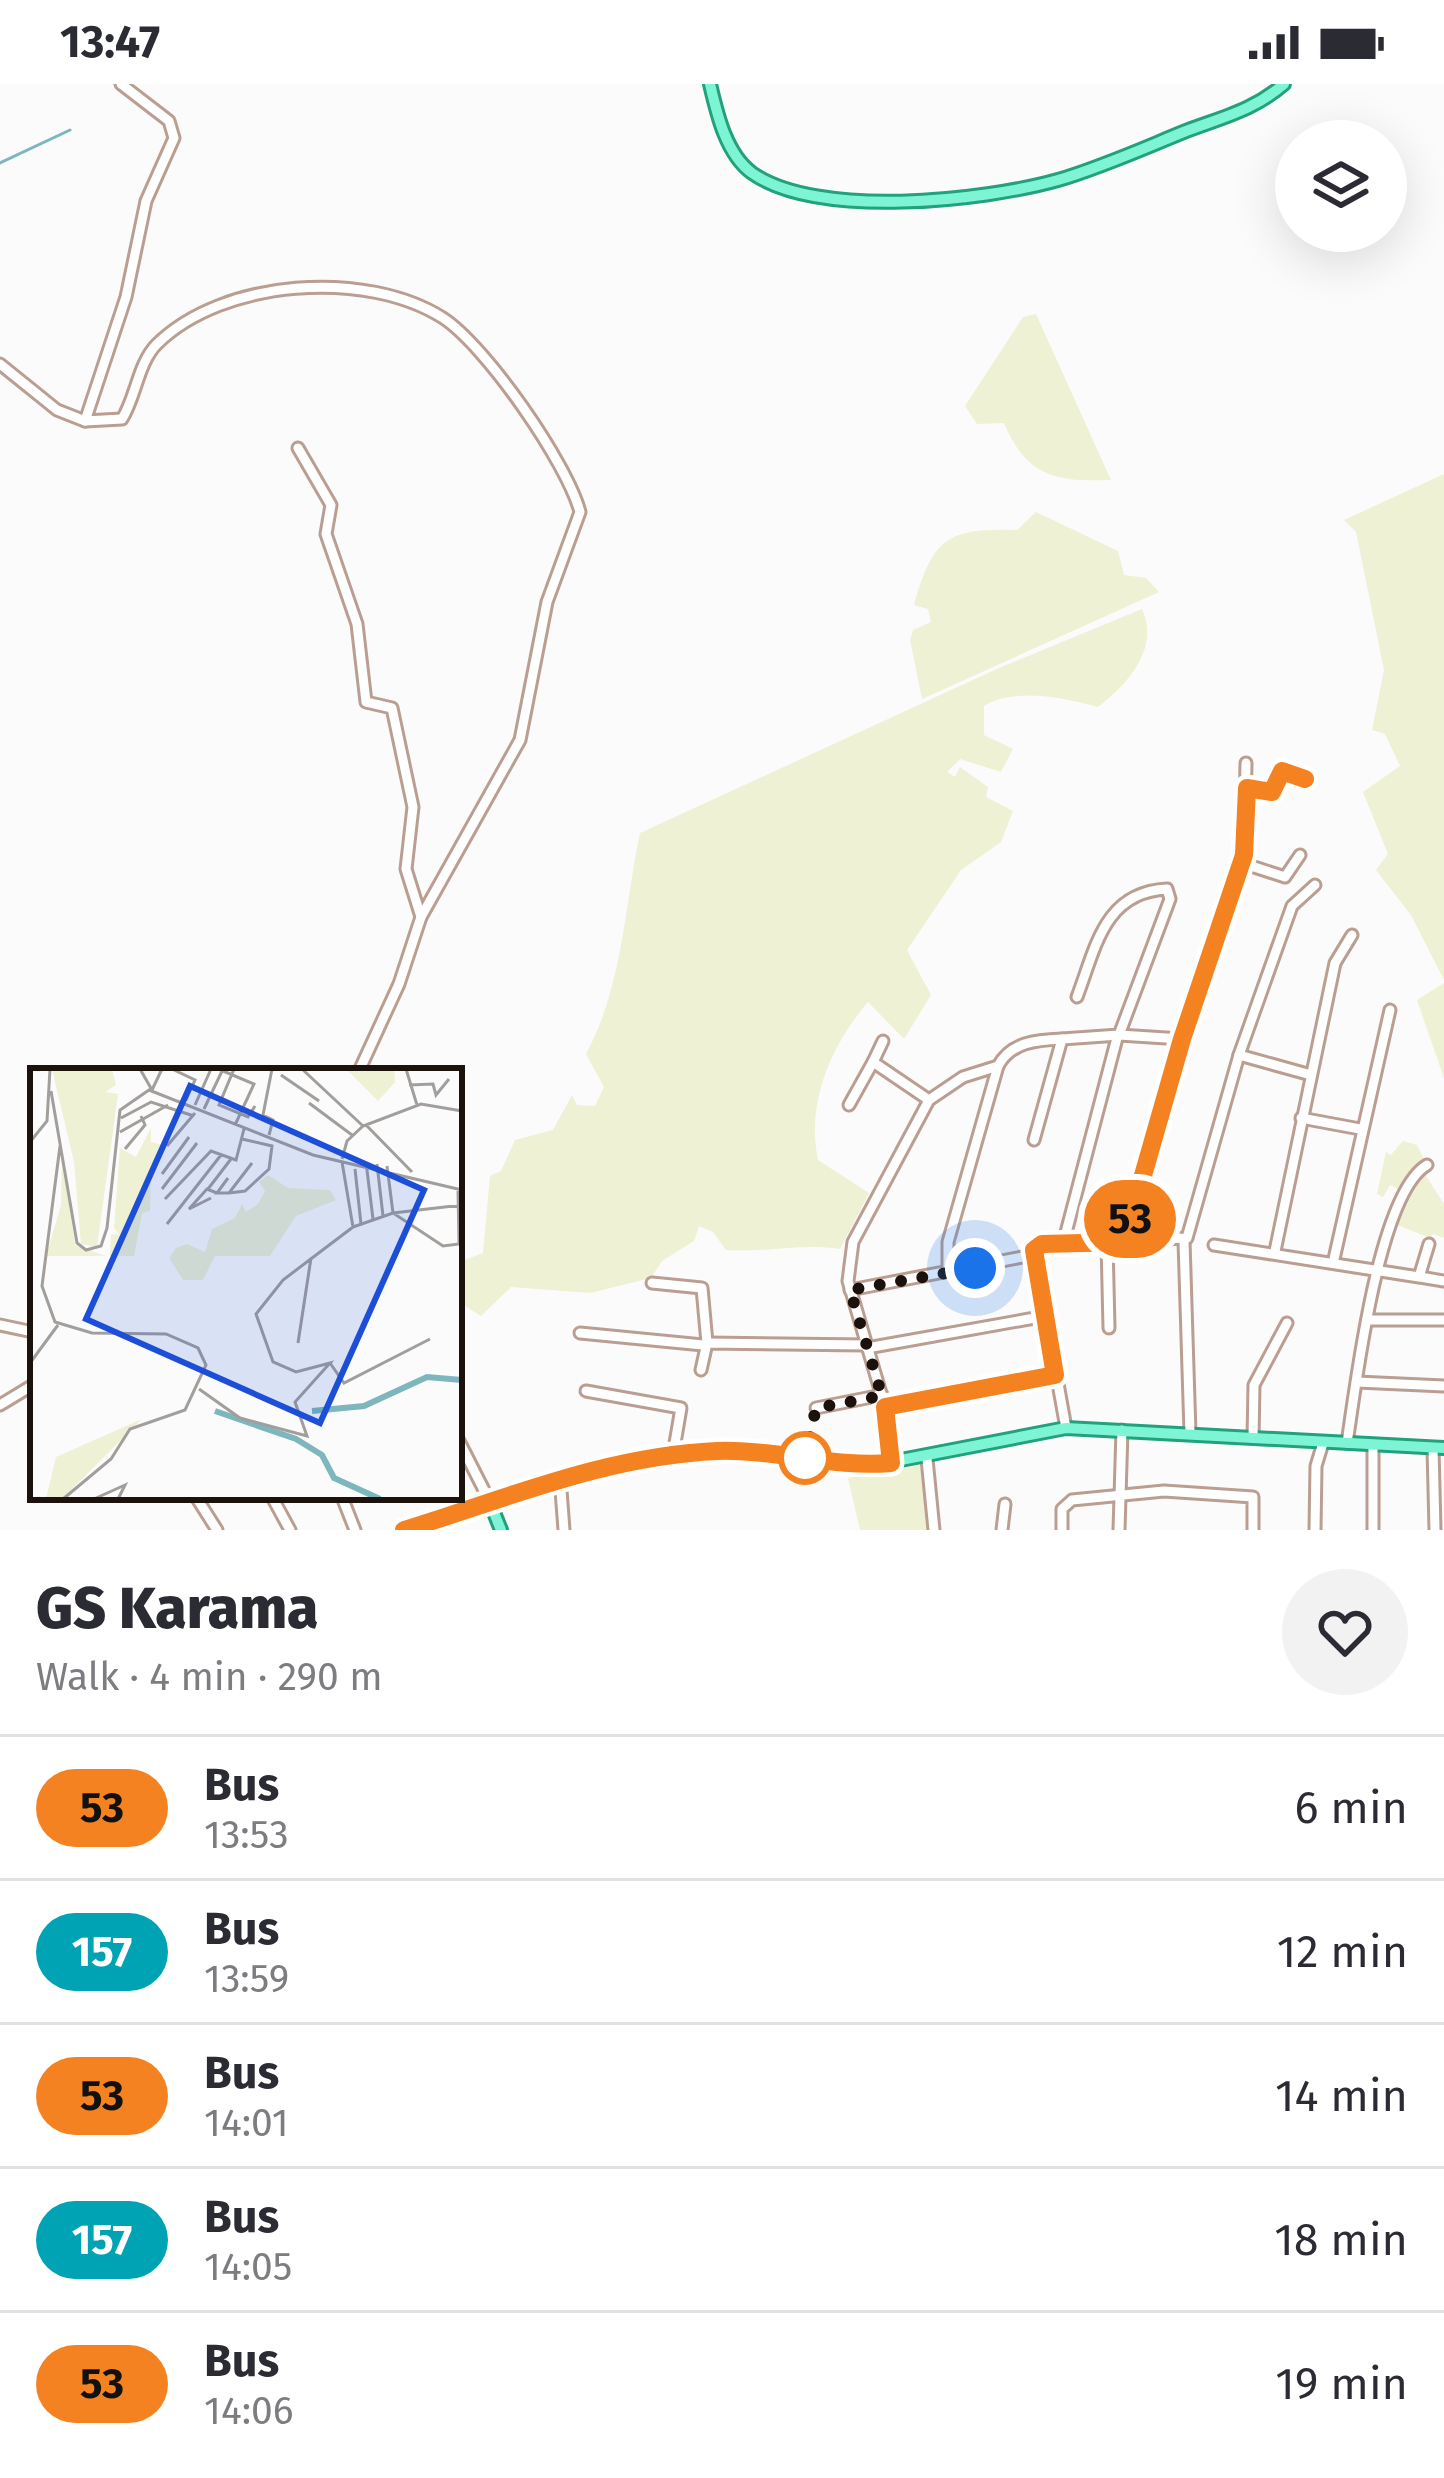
<!DOCTYPE html>
<html lang="en">
<head>
<meta charset="utf-8">
<style>
  body { margin:0; font-family:"Fira Sans",sans-serif; background:#f2f2f3; color:#2b2b33; height:100vh; display:flex; flex-direction:column; font-size:45px; white-space:nowrap }
  * { box-sizing:border-box; margin:0 }
  p { font-size:39px; color:#7c7c81 }
  .icon { flex:none; width:66px; height:66px; fill:none; stroke:currentColor; stroke-width:2; stroke-linecap:round; stroke-linejoin:round }
  .map { position:relative; height:1446px; overflow:hidden }
  .sheet { display:flex; flex-direction:column; background:#fff; flex:1 }
  .sheet>* { flex:none }
  .badge { padding:0 24px; border-radius:39px; font-size:42px; line-height:78px }
  .fabs { position:absolute; left:1275px; top:36px; display:grid; gap:24px }
  .fabs a { display:grid; place-items:center; width:132px; height:132px; border-radius:50%; background:#fff; box-shadow:0 12px 48px #0002; font-size:60px }
  .you { position:absolute; width:60px; height:60px; margin:-30px; border:9px solid #fff; border-radius:50%; background:#1a73e8; box-shadow:0 0 0 18px #1a73e833 }
  .map>.badge { position:absolute; translate:-50% -50%; box-shadow:0 0 0 6px #fff }
  .round { display:grid; place-items:center; flex:none; width:126px; height:126px; border-radius:63px; background:#f2f2f3 }
  .summary { display:flex; align-items:center; justify-content:space-between; height:204px; padding:0 36px }
  h1 { font-size:57px; font-weight:800; line-height:90px }
  ul { padding:0; list-style:none }
  li { display:flex; align-items:center; gap:36px; height:144px; padding:0 36px; border-top:3px solid #e1e1e2 }
  li div { flex:1 }
  li b { display:block; font-size:45px }
  li em { font-style:normal }
  li .badge { min-width:132px; font-weight:700; text-align:center }
  .status { display:flex; justify-content:space-between; align-items:center; height:84px; padding:0 60px; background:#fff; direction:ltr }
  .status svg { height:33px; fill:currentColor }
  .map>svg:first-child { display:block }
  .green { fill:#eef1d4 }
  .lines { fill:none; stroke-linecap:round; stroke-linejoin:round }
  .stream { stroke:#7db6bd; stroke-width:3 }
  .minor-casing { stroke:#ba9e92; stroke-width:15 }
  .major-casing { stroke:#22a17c; stroke-width:16 }
  .minor { stroke:#fff; stroke-width:9 }
  .major { stroke:#7df5d4; stroke-width:10 }
  .line-casing { stroke:#fff; stroke-width:27 }
  .line { stroke:#f58220; stroke-width:18 }
  .walk { stroke:#1c120d; stroke-width:12; stroke-dasharray:0 21.6 }
  .stop-dot { fill:#fff; stroke:#f58220; stroke-width:6 }
  .inset-river { fill:none; stroke:#7db6bd; stroke-width:6 }
  .inset-road { fill:none; stroke:#a29e9c; stroke-width:3 }
  .view { fill:#1d4ed8; fill-opacity:0.15; stroke:#1d4ed8; stroke-width:6 }
  .inset-edge { fill:none; stroke:#1c120d; stroke-width:6 }
</style>
</head>
<body>
<div class="status"><b>13:47</b><svg viewBox="0 0 49 12"><path d="M0 12V9h3v3zM5 12V6h3v6zM10 12V3h3v9zM15 12V0h3v12zM26 1h20v11H26zM47 4h2v5h-2z"/></svg></div>
<div class="map">
<svg width="1444" height="1446" viewBox="0 0 1444 1446">
  <rect width="100%" height="100%" fill="#fbfbfb"/>
  <g class="green">
    <path d="M1036,230L1111,396C1056,398 1027,393 1004,339L977,340L965,322L1023,233Z"/>
    <path d="M1444,390V896L1411,831L1376,786L1388,770L1363,708L1400,682L1385,650L1372,646L1384,586L1356,448L1344,436Z"/>
    <path d="M1036,428L1118,467L1124,491L1146,494L1159,508L922,615L910,556L913,546L931,538L928,525L914,521C933,454 947,444 1017,446Z"/>
    <path d="M1142,525C1160,564 1128,600 1098,623C1066,614 1013,603 984,622V651L1013,665L1001,688L960,675L947,688L955,693L960,683L988,703L986,713L1013,727L1001,758L961,786L907,866L931,911L904,955L868,918C831,961 806,1019 818,1076L869,1109L840,1165C801,1159 765,1169 726,1166L713,1148L699,1142L694,1157L662,1177L651,1194L590,1209L511,1203L481,1232L459,1218V1178L483,1169L490,1092L501,1087L515,1056L553,1046L572,1011L577,1021L595,1022L604,1003L586,970C623,901 624,825 640,749L999,584Z"/>
    <path d="M1444,899V994L1417,916Z"/>
    <path d="M1403,1057L1417,1061L1426,1079L1409,1091L1403,1107L1390,1101L1383,1113L1377,1110L1386,1068L1391,1071Z"/>
    <path d="M1422,1086L1444,1120V1154L1433,1150L1430,1154L1395,1140Z"/>
    <path d="M920,1381L933,1446H860L848,1394Z"/>
  </g>
  <g class="lines">
    <path class="stream" d="M0,79L70,46"/>
    <defs>
      <g id="minor">
        <path d="M121,0L169,37L174,54L146,117L126,213L85,337L122,335C136,313 138,279 157,260C223,195 366,185 443,234C486,262 567,379 580,428L547,518L520,656L421,833L399,900L359,987"/>
        <path d="M0,280L57,326L85,337"/>
        <path d="M298,364L331,421L326,450L357,540L366,618L392,624L413,723L406,785L421,833"/>
        <path d="M1247,704L1272,708L1282,687L1305,695"/>
        <path d="M1242,779L1285,793L1300,771"/>
        <path d="M1119,951L1182,955"/>
        <path d="M1062,955L1119,951L1170,815L1167,805C1104,808 1096,863 1077,913"/>
        <path d="M1239,971L1311,991"/>
        <path d="M873,978L883,957"/>
        <path d="M998,982L963,993L929,1016L853,1158L848,1197L885,1323L1055,1291"/>
        <path d="M849,1021L873,978L929,1016"/>
        <path d="M1301,1034L1360,1045"/>
        <path d="M1184,1157L1190,1349"/>
        <path d="M1107,1158L1109,1244"/>
        <path d="M1124,1158L1162,1020L1244,771L1246,679"/>
        <path d="M1063,1160L1117,954"/>
        <path d="M1214,1161L1419,1193L1429,1160"/>
        <path d="M1275,1167L1335,879L1352,851"/>
        <path d="M1334,1175L1390,926"/>
        <path d="M948,1188V1158L998,982C1011,958 1036,956 1062,955L1034,1056"/>
        <path d="M1420,1193L1444,1197"/>
        <path d="M652,1199L702,1204L707,1259"/>
        <path d="M850,1206L1033,1171"/>
        <path d="M1367,1236H1444"/>
        <path d="M0,1241L33,1248"/>
        <path d="M580,1249L703,1261"/>
        <path d="M867,1264L1046,1232"/>
        <path d="M701,1286L707,1259L866,1261"/>
        <path d="M1357,1298L1444,1302"/>
        <path d="M586,1307L681,1324L673,1371"/>
        <path d="M0,1321L33,1301"/>
        <path d="M885,1323L891,1379"/>
        <path d="M816,1324L882,1311"/>
        <path d="M1066,1344L1034,1166L1042,1160L1187,1154L1239,971L1292,822L1315,801"/>
        <path d="M1253,1354L1254,1301L1287,1239"/>
        <path d="M459,1357L489,1416"/>
        <path d="M1347,1359C1356,1300 1378,1110 1427,1081"/>
        <path d="M1433,1364L1435,1446"/>
        <path d="M927,1375L934,1446"/>
        <path d="M560,1393L564,1446"/>
        <path d="M196,1413L217,1446"/>
        <path d="M272,1413L290,1446"/>
        <path d="M342,1413L355,1446"/>
        <path d="M1002,1446L1005,1420"/>
        <path d="M1062,1446V1425L1072,1416L1164,1407L1253,1413V1446"/>
        <path d="M1119,1446L1122,1346"/>
        <path d="M1315,1446L1316,1382L1323,1359"/>
        <path d="M1373,1446V1361"/>
      </g>
      <g id="major">
        <path d="M710,0C717,30 726,70 752,89C818,135 983,117 1058,96C1102,83 1144,64 1186,47C1223,33 1254,26 1284,0"/>
        <path d="M489,1416L501,1446"/>
        <path d="M404,1446L560,1393L689,1369L752,1368L880,1380L1066,1344L1444,1364"/>
      </g>
    </defs>
    <use href="#minor" class="minor-casing"/>
    <use href="#major" class="major-casing"/>
    <use href="#minor" class="minor"/>
    <use href="#major" class="major"/>
  </g>
  <g class="lines">
    <defs>
      <path id="line" d="M404,1446C508,1414 606,1372 717,1367C775,1365 833,1384 891,1379L885,1323L1055,1291L1034,1166L1042,1160L1124,1158L1182,955L1244,771L1247,704L1272,708L1282,687L1305,695"/>
    </defs>
    <use href="#line" class="line-casing"/>
    <use href="#line" class="line"/>
    <path class="walk" d="M805,1374L816,1324L882,1312L850,1206L975,1184"/>
  </g>
  <circle class="stop-dot" cx="805" cy="1374" r="24"/>
  <g transform="translate(30 984)">
    <rect width="432" height="432" fill="#fbfbfb"/>
    <path d="M22,1H82L86,17L75,24L88,26L67,179L51,176L44,94ZM316,1H364L365,14L348,33ZM121,60V74L133,77L121,107L120,143L112,145L104,188H80L81,166L90,167L84,160L90,80L106,89ZM32,88L45,177L76,188H16L31,137ZM238,107L258,120L300,122L306,132L266,148L240,188H185L173,212H153L139,190L146,180L157,176L175,184L182,161L205,150L212,136L216,144L228,136L235,123L229,114ZM112,351L32,431H16L26,389Z" fill="#eef1d4"/>
    <path class="inset-river" d="M185,343L266,371L292,387L304,410L350,431M282,343L334,338L397,309L432,312"/>
    <path class="inset-road" d="M110,1L122,22L132,1M142,1L165,12L156,32M204,1L189,37L218,49L225,38M272,1L333,58M376,1L387,37M193,3L224,16L205,57M251,7L289,33M379,17L403,16L406,27L419,11M21,23L47,175L56,182L71,178L77,160L90,42L119,22L283,87L432,122M279,35L322,67M165,37L181,1M174,41L193,1M91,50L121,34L164,48M337,58L382,104M90,64L138,37M239,67L243,52L233,47L242,1M0,74L17,53L20,1M30,78L12,218L25,254L62,265L136,266L168,280L176,297L155,342L100,361L81,391L33,431M137,78L165,45M95,81L115,57L111,48M312,91L317,73L333,58L391,36L432,43M336,94L343,151M347,96L353,148M357,98L363,145L413,178L429,176L428,121M325,101L331,156M132,106L159,69M198,110L187,125H199L222,95M132,121L167,75M178,121L201,91M199,125L215,123L239,101L242,78L212,71M181,130L159,141L177,121L187,125M135,131L181,83L206,92L214,61M137,156L191,87M323,159L363,145L432,137M268,275L281,190M0,295L28,257M300,295L314,315L400,271M169,321L210,350L277,368L265,334L300,295L266,304L243,294L226,246L253,212L323,159L312,94M64,431L95,417L88,431"/>
    <path class="view" d="M160,18L394,122L290,355L56,251Z"/>
    <rect width="432" height="432" class="inset-edge"/>
  </g>
</svg>
<div class="fabs">
<a><svg class="icon" aria-label="layers" viewBox="0 0 24 24"><path d="M12 4l9 5-9 5-9-5zM3 14l9 5 9-5"/></svg></a>
</div>
<div class="you" style="left:975px;top:1184px"></div>
<b class="badge" style="left:1130px;top:1135px;background:#f58220;color:#111">53</b>
</div>
<section class="sheet">
<div class="summary"><div><h1>GS Karama</h1><p>Walk · 4 min · 290 m</p></div><a class="round"><svg class="icon" aria-label="heart" viewBox="0 0 24 24"><path d="M12 20l-8-8c-3-5 5-10 8-4 3-6 11-1 8 4z"/></svg></a></div>
<ul>
<li><span class="badge" style="background:#f58220;color:#111">53</span><div><b>Bus</b><p>13:53</p></div><em>6 min</em></li>
<li><span class="badge" style="background:#00a3b4;color:#fff">157</span><div><b>Bus</b><p>13:59</p></div><em>12 min</em></li>
<li><span class="badge" style="background:#f58220;color:#111">53</span><div><b>Bus</b><p>14:01</p></div><em>14 min</em></li>
<li><span class="badge" style="background:#00a3b4;color:#fff">157</span><div><b>Bus</b><p>14:05</p></div><em>18 min</em></li>
<li><span class="badge" style="background:#f58220;color:#111">53</span><div><b>Bus</b><p>14:06</p></div><em>19 min</em></li>
</ul>
</section>
</body>
</html>
